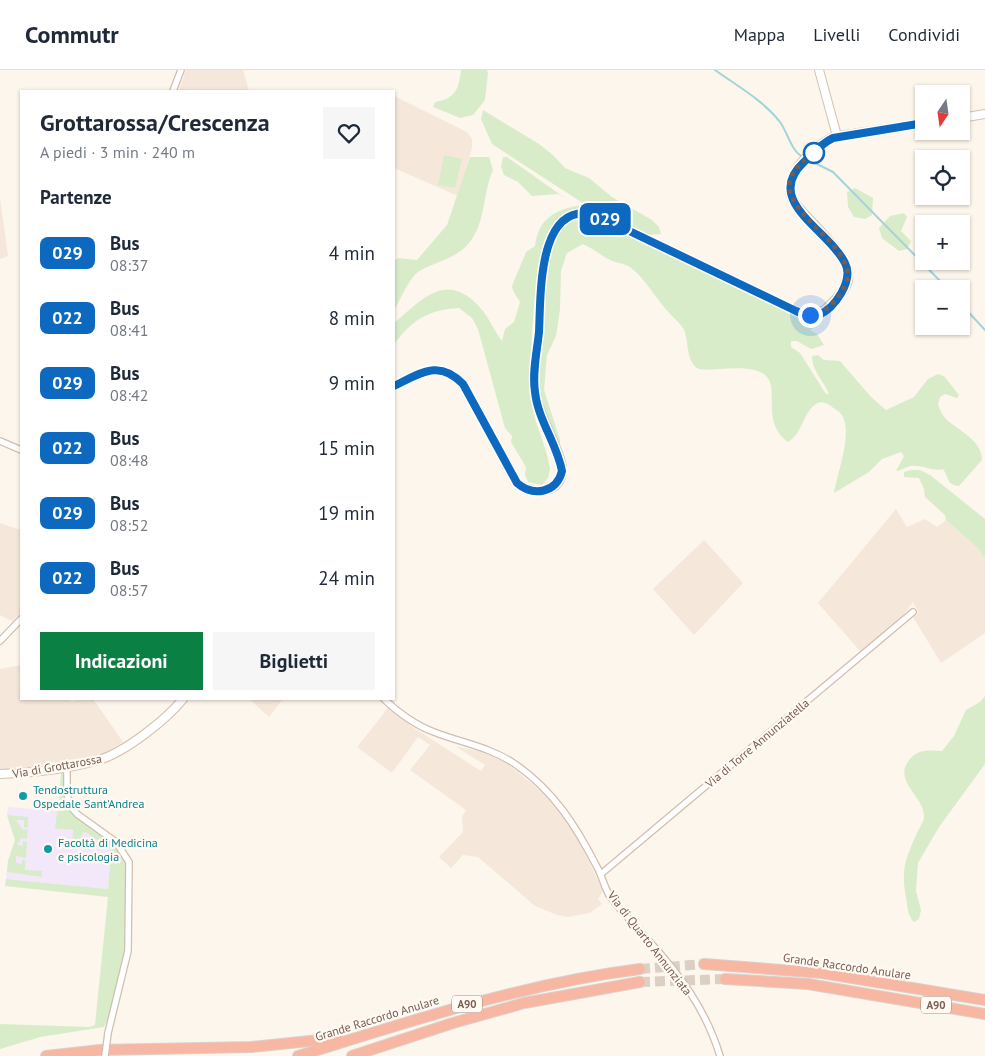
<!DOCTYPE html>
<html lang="it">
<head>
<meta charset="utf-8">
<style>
  body { margin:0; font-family:"PT Sans",sans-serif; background:#f6f6f7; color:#1f2937; height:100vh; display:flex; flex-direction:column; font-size:19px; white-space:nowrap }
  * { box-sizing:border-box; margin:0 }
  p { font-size:16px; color:#747a83 }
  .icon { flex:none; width:28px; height:28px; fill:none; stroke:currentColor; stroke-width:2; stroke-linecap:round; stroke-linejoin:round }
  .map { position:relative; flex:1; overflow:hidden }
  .side { position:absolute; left:20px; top:20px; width:375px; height:610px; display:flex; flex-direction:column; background:#fff; border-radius:0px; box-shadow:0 1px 4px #0004 }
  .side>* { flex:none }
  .badge { padding:0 10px; border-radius:8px; font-size:18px; line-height:32px }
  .needle { width:32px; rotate:193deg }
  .controls { position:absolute; left:915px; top:15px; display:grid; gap:10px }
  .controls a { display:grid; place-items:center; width:55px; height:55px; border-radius:0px; background:#fff; box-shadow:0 1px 4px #0004; font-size:25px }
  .you { position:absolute; width:25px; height:25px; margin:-12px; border:4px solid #fff; border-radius:50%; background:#1a73e8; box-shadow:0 0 0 8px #1a73e833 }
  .map>.badge { position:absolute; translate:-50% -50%; box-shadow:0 0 0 2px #fff }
  h2 { padding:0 20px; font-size:19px; line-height:45px }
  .round { display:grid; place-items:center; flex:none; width:52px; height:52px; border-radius:0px; background:#f6f6f7 }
  .head { display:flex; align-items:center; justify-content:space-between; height:85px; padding:0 20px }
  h1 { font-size:24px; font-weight:700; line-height:38px }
  .primary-button { display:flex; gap:10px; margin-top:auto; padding:10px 20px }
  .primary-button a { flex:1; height:58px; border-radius:0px; background:#0b8043; color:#fff; font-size:20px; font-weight:700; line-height:58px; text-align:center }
  .primary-button a+a { background:#f6f6f7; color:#1f2937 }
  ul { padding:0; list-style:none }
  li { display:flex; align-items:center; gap:15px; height:65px; padding:0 20px }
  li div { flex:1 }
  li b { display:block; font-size:19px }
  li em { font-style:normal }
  li .badge { min-width:55px; font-weight:700; text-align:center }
  header { display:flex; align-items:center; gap:30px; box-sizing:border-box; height:70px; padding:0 25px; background:#fff; border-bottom:1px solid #e0e1e3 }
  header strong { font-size:24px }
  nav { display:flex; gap:28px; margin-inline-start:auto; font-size:18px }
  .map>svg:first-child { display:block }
  .residential { fill:#f5e8da }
  .education { fill:#f3e8fa }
  .green { fill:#d8ecc9 }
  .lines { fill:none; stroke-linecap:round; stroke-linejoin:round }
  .stream { stroke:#a5d3da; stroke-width:2 }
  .highway-tunnel { stroke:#dcd0c4; stroke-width:10; stroke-dasharray:10 5; stroke-linecap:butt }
  .street-casing { stroke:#d1beb0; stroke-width:8 }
  .secondary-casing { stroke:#d6c0b0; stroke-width:10 }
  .highway-casing { stroke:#dad1cd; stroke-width:12 }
  .street { stroke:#fff; stroke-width:5.5 }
  .secondary { stroke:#fff; stroke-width:8 }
  .highway { stroke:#f7b7a3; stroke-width:10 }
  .street-bridge-casing { stroke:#d1beb0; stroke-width:8; stroke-linecap:butt }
  .street-bridge { stroke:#fff; stroke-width:5.5 }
  .line-casing { stroke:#fff; stroke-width:11 }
  .line { stroke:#0c69bf; stroke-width:8 }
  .walk { stroke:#7a5c4d; stroke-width:5; stroke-dasharray:0 9 }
  .stop-dot { fill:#fff; stroke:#0c69bf; stroke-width:2.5 }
  .culture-dot { fill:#0f9aa8; stroke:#fffaf3; stroke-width:2 }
  .labels { text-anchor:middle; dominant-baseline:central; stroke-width:4.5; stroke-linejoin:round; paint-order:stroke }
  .shield { fill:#fffaf3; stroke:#a28b7f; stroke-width:1 }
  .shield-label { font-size:11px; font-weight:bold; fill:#7a5c4d }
  .street-label { font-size:12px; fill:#7a5c4d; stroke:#fffaf3 }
  .culture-label { font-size:12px; fill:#0d838f; stroke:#fffaf3; text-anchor:start }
</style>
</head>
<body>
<header>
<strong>Commutr</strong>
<nav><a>Mappa</a><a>Livelli</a><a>Condividi</a></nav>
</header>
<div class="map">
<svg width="985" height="986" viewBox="0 0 985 986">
  <rect width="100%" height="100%" fill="#fdf6ec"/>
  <g class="residential">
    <path d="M186,0H243L249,21H179Z"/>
    <path d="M394,26L467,62L472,69V78L458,126L394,98Z"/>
    <path d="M0,128L8,186L0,189Z"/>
    <path d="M896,439L907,457L925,449L937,457L946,450L979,479L985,489V563L941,593L913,547L919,543L913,532L901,548L860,581L818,533Z"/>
    <path d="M0,453L21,460V543L12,551L0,545Z"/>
    <path d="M704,470L743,513L694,565L653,519Z"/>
    <path d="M21,595V629H71V632L79,629H93L123,672L102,685L69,694L0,700V599Z"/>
    <path d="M249,629H283L269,647Z"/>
    <path d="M388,638L414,658L481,701L485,695L455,676L482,682L505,692L551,729L579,771L603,821L598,829L602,834L590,843L568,847L557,845L535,836L478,787L463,785L451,798L439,787L463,762L462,747L466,740L410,700L430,675L418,667L392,703L357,677Z"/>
  </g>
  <path class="education" d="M8,737L57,741L56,759L85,762L111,779L108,819L6,809L8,791L15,770L7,745Z"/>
  <g class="green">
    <path d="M461,0H487L488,3L485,30L473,45L460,48L433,37L435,32C455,29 459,19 461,0Z"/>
    <path d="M483,40L539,74L553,85L565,98L589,108L612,127L652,150L659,157L661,164L647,165L633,161L595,141L492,74L481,49Z"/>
    <path d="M444,85L462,89L455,118L438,115Z"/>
    <path d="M470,87H489L493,100C483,122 486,148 472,169C459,189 437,190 418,202C410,207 399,232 394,241V191L398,188L417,190L447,155Z"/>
    <path d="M503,87H507L565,128L558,124L532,126L518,112L504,105L501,97Z"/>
    <path d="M855,118L873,128L872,145L865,149L854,147L848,137L847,122Z"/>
    <path d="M581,135L583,137L582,140C536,140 534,236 532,268C531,291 527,314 532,336C536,358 547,377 550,399L548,408L542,415L528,412L525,405L526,397L511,372L512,366L505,358L478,259L472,248L459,238C427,240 414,249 394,274V253C425,227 448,199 483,241C490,250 495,262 502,271L505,259L514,252L520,232C518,228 513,222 512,217C512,214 524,188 526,182L535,176C539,148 554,140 581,135Z"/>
    <path d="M904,143L907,147L901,161L911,171L907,179L899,181L882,168L879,158L890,146Z"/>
    <path d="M584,146L596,149L799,247L818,252L817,256L810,260L817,264L824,275L811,279L797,271H791V277L800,283L826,324H829C824,311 811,300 812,286L818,285L824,290L840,291L871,327L886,340L914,327L928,309L938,304L944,306L959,325L957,328L945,324L940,327L938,335C940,340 942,345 946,349C959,361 982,370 982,390L959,416C946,415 949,407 943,399C932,402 923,394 911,396C905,397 901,401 896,401L904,386L901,382L882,389L869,402L834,423C837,404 854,360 841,344C839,341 835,339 832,337C828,334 824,331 818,333C803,340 803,364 788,372C761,352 779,321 767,307C752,290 705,304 697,298C686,290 689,272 684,260C682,255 676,250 672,246C657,231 646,209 630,197C624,193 615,193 608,189C599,184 592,178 583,174L567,183L561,201L560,239L556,266L547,285L544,320L560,370V375H558L537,327L535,305L546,182L558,160L568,150Z"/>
    <path d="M911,400H920L930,405L985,449V489L979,479L946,450L945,445L925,427L924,419L919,408L904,407V402Z"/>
    <path d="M985,626V694L939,757L918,793L916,821L921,840L919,849L914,852C907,845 908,837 906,828C901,800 905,790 916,765C918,760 923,753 924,748C926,729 897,714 906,695C914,679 927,680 942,681L954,666L966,640L980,632Z"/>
    <path d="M61,703L64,704C64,718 63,729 71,741L117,776L128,796L126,882L108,948L104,957L40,967L0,979V954L90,957L95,955L108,827L5,816L6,809L108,819L111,779L85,762L82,763L81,778L72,777L73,760L55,759L57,741H64L59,727Z"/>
    <path d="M7,745L28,747V758L24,757V750H16L22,759L28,760L27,769L21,768L17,775L23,776V771L27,772L26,788L16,786V793L22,794V790H25V800L42,801V807L7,802L8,791L15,770Z"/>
  </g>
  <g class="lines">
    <g class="stream">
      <path d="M715,0C737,16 763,30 780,52C788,63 791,81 803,87"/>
      <path d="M807,89L833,102L948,219"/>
      <path d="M961,234L985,260"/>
    </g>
    <g class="highway-tunnel">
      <path d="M640,899L704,894"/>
      <path d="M640,912L725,909"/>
    </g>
    <defs>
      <g id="street">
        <path d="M173,21L181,0"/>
        <path d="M0,371L21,380"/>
        <path d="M0,571L21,549"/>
        <path d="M384,629C397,642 417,656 434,662C462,673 490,677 515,694C554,721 576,756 597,797C602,806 604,816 609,825C620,841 636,856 649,871C681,906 706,940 720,986"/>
        <path d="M67,696V724L71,737L77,744L116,772L129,792L128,881L108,963"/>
        <path d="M601,804L913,542"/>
      </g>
      <g id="secondary">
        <path d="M819,0L837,66"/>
        <path d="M961,48L985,44"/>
        <path d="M394,316C421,303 439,289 463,314L517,413C531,425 560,425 562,402C564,386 538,345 535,323C531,302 537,283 539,262C541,227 537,128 596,145L796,241C810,247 819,247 830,235C837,228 846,220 848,210C853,186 805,149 792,129C782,104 813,78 833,67L924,53"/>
        <path d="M0,704C32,703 68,699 99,690C125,682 166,650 183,629"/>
      </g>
      <g id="highway">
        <path d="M704,894L822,903L985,930"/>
        <path d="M725,909L808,914L985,944"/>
        <path d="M46,986L100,980L251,977L339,968"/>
        <path d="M298,986C411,951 522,914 640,899"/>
        <path d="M352,986L453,953L524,933L640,912"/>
      </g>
    </defs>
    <use href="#street" class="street-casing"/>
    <use href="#secondary" class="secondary-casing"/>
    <use href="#highway" class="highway-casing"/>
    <use href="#street" class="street"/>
    <use href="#secondary" class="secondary"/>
    <use href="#highway" class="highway"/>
    <defs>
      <path id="street-bridge" d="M105,986L108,963"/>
    </defs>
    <use href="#street-bridge" class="street-bridge-casing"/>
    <use href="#street-bridge" class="street-bridge"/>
  </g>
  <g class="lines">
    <defs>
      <path id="line" d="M394,316C421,303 439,289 463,314L517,413C533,427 557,423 562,401C557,374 538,350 535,322C532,302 537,282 539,262C541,225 537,129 596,145L796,241C803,244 810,247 818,245C835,239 854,210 845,193C829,160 762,131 804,92C813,83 822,73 833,68L924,53"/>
    </defs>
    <use href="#line" class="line-casing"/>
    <use href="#line" class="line"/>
    <path class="walk" d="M810,245C826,245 846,222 848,206C846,160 744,130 814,83"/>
  </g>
  <circle class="stop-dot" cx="814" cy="83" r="10"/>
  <g class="culture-dot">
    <circle cx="23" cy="726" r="5"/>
    <circle cx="48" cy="779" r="5"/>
  </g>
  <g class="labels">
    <g class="shield">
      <rect x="452" y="925.5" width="30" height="17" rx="4"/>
      <rect x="921" y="926.5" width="30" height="17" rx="4"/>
    </g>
    <g class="shield-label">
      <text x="467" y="934">A90</text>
      <text x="936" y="935">A90</text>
    </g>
    <g class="street-label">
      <text transform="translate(757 673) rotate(-40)">Via di Torre Annunziatella</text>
      <text transform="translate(57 696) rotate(-10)">Via di Grottarossa</text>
      <text transform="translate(650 873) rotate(52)">Via di Quarto Annunziata</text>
      <text transform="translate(847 896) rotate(8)">Grande Raccordo Anulare</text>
      <text transform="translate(377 948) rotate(-17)">Grande Raccordo Anulare</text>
    </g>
    <g class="culture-label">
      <text x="33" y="719">Tendostruttura<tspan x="33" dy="14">Ospedale Sant'Andrea</tspan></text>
      <text x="58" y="772">Facoltà di Medicina<tspan x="58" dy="14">e psicologia</tspan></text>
    </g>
  </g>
</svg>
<div class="controls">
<a><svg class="needle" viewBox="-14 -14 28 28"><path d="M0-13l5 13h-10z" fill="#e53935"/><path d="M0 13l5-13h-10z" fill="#747a83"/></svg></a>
<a><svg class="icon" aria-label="locate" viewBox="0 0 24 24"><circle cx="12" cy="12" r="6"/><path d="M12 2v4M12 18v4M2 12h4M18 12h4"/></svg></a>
<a>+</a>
<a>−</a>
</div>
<div class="you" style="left:810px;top:245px"></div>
<b class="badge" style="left:605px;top:149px;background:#0c69bf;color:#fff">029</b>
<section class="side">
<div class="head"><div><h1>Grottarossa/Crescenza</h1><p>A piedi · 3 min · 240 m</p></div><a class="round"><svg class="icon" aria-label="heart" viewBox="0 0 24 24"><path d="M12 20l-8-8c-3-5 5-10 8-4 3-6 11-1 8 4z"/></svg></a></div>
<h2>Partenze</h2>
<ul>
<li><span class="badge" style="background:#0c69bf;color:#fff">029</span><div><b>Bus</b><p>08:37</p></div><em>4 min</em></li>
<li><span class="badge" style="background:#0c69bf;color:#fff">022</span><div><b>Bus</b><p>08:41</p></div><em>8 min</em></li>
<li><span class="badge" style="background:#0c69bf;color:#fff">029</span><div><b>Bus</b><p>08:42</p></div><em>9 min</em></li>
<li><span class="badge" style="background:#0c69bf;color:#fff">022</span><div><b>Bus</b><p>08:48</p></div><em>15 min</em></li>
<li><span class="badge" style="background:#0c69bf;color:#fff">029</span><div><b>Bus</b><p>08:52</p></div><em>19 min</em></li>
<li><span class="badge" style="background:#0c69bf;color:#fff">022</span><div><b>Bus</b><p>08:57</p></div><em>24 min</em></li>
</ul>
<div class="primary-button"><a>Indicazioni</a><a>Biglietti</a></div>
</section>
</div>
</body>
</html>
